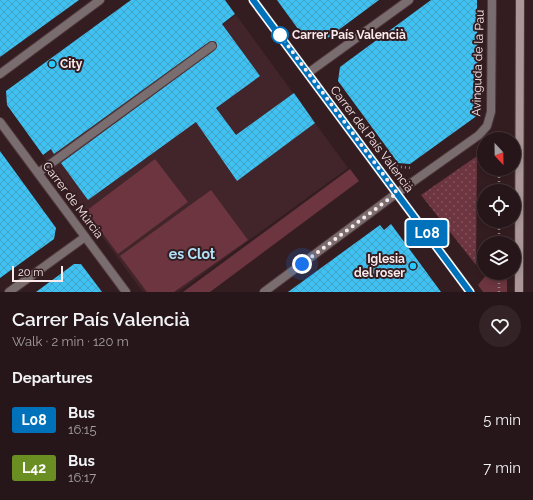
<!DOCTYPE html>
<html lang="en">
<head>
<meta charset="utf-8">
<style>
  body { margin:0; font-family:Raleway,sans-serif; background:#332326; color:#f1f3f6; height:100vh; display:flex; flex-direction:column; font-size:15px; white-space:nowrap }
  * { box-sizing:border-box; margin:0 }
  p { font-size:13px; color:#a49fa2 }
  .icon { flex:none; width:22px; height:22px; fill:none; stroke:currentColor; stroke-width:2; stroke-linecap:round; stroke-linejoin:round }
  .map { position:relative; height:292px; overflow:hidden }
  .panel { display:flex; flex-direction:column; background:#271619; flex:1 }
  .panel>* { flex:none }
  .badge { padding:0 8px; border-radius:3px; font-size:14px; line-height:26px }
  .needle { width:26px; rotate:158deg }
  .buttons { position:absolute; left:477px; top:132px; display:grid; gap:8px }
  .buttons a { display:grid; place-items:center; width:44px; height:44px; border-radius:50%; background:#271619; box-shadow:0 2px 6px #0003,0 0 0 1px #433538; font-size:20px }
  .scale { position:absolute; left:12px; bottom:10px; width:51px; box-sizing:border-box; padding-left:4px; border:2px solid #fbebec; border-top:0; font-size:11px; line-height:14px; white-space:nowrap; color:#fbebec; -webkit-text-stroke:3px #341d21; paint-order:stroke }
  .you { position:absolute; width:20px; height:20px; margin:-10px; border:3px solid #fff; border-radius:50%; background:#1a73e8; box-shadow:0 0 0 6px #1a73e833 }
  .map>.badge { position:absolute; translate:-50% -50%; box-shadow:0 0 0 2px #fff }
  h2 { padding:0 12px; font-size:15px; line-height:36px }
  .round { display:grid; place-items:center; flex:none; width:42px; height:42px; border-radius:21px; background:#332326 }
  .overview { display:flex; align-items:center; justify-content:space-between; height:68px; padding:0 12px }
  h1 { font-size:19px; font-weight:600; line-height:30px }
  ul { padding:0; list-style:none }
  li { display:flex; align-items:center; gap:12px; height:48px; padding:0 12px }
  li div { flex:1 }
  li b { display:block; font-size:15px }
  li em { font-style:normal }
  li .badge { min-width:44px; font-weight:700; text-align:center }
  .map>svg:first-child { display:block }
  .built { fill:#42252a }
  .grass { fill:url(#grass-dots) }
  .park { fill:#6c353f }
  .building { fill:url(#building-cross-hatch) }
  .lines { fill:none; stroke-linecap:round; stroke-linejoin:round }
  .service-casing { stroke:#503a3d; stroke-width:10 }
  .minor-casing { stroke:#503a3d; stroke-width:10 }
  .tertiary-casing { stroke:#503a3d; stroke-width:10 }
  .secondary-casing { stroke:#503a3d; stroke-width:10 }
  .path { stroke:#968385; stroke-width:2.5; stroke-dasharray:1 3; stroke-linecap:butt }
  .service { stroke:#7a6d6f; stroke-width:8 }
  .minor { stroke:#7a6d6f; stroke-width:8 }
  .tertiary { stroke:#7a6d6f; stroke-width:8 }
  .secondary { stroke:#ab9799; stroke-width:8 }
  .line-casing { stroke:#fff; stroke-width:9 }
  .line { stroke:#0072bc; stroke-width:6 }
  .walk { stroke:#fbebec; stroke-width:4; stroke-dasharray:0 7.2 }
  .stop-dot { fill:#fff; stroke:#0072bc; stroke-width:2 }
  .poi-dot { fill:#25c9fe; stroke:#341d21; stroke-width:1.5 }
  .labels { text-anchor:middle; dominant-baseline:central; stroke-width:4; stroke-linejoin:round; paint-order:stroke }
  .stop-label { font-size:12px; font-weight:bold; fill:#fbebec; stroke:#341d21; text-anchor:start }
  .street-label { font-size:12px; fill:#fbebec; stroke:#341d21 }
  .poi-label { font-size:12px; font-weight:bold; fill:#fbebec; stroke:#341d21; text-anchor:start }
  .quarter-label { font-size:14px; font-weight:bold; fill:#b0e2f9; stroke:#341d21 }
</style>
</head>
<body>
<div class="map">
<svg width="533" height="292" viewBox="0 0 533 292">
  <defs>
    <pattern id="grass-dots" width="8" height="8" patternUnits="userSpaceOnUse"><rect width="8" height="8" fill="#6c353f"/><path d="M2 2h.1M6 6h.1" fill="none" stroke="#82525b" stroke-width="1.8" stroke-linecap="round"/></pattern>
    <pattern id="building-cross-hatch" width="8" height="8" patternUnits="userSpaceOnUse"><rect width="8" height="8" fill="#3fc2f1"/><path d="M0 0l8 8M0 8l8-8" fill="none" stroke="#42a3c6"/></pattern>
  </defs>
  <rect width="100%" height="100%" fill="#341d21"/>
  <path class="built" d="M236,15L348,168L178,292H143L43,156Z"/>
  <path class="grass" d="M477,156L476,265L421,195Z"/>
  <g class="park">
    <path d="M155,159L188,202L118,254L86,211Z"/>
    <path d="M350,169L359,181L210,292H183Z"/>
    <path d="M211,190L248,240L174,292H147L120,256Z"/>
    <path d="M507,273V292H483L478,285L487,274Z"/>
  </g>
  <g class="building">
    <path d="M0,0H79L0,57Z"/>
    <path d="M131,0H225L235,14L222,24L260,76L216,108L236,135L294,93L315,123L237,181L196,122L88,200L61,163L215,50L217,46L216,42L212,41L209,42L54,154L51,149L43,155L7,105L6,91Z"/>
    <path d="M277,0H379L325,40H306Z"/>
    <path d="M431,0H477L478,115L410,164L398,163L338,81L340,67Z"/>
    <path d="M0,151L56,228L54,239L0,278Z"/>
    <path d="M391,224L441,292H288L380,225L384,230Z"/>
    <path d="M74,264H81L102,292H36Z"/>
  </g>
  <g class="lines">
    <defs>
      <path id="service" d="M38,173L212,46"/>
      <g id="minor">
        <path d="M308,73L409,0"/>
        <path d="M0,74L100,0"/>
        <path d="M0,122L126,292"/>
        <path d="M9,292L85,237"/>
        <path d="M264,292L397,193L479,135L487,126L491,112L492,0"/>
      </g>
      <path id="tertiary" d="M253,0L470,292"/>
      <path id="secondary" d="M519,292L520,0"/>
    </defs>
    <use href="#service" class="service-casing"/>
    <use href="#minor" class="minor-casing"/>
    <use href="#tertiary" class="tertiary-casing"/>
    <use href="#secondary" class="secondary-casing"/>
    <g class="path">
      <path d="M393,166L411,168"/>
      <path d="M499,169V191"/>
      <path d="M499,221V243"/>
      <path d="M499,292V273"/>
    </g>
    <use href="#service" class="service"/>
    <use href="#minor" class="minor"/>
    <use href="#tertiary" class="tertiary"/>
    <use href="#secondary" class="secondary"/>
  </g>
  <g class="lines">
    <defs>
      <path id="line" d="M253,0L470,292"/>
    </defs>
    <use href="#line" class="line-casing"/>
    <use href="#line" class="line"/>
    <path class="walk" d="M280,35L397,193L302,264"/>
  </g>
  <circle class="stop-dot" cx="280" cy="35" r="8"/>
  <g class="poi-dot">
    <circle cx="52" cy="64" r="4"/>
    <circle cx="413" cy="266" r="4"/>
  </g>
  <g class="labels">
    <g class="stop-label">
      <text x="292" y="35">Carrer País Valencià</text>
    </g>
    <g class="street-label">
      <text transform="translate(478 63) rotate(-88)">Avinguda de la Pau</text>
      <text transform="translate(372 139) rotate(53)">Carrer del País Valencià</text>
      <text transform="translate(73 200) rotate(53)">Carrer de Múrcia</text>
    </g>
    <g class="poi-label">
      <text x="60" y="64">City</text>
      <text x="405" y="259" text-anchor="end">Iglesia<tspan x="405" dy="14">del roser</tspan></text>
    </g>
    <g class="quarter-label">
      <text x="192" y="254">es Clot</text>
    </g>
  </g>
</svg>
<div class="buttons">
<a><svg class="needle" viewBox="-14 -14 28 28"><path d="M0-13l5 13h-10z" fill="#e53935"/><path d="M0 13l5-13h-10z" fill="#a49fa2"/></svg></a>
<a><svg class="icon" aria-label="locate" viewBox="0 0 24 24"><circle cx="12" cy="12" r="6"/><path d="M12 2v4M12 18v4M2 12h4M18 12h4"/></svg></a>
<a><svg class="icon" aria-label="layers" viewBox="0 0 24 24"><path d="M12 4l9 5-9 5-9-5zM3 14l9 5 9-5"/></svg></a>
</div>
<div class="scale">20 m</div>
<div class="you" style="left:302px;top:264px"></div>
<b class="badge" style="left:427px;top:233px;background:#0072bc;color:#fff">L08</b>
</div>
<section class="panel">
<div class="overview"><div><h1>Carrer País Valencià</h1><p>Walk · 2 min · 120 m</p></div><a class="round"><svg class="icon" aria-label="heart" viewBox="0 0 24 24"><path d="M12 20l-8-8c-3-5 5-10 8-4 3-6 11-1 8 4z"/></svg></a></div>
<h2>Departures</h2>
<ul>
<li><span class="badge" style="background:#0072bc;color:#fff">L08</span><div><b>Bus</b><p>16:15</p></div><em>5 min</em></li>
<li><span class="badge" style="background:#6b8e23;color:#fff">L42</span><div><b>Bus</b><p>16:17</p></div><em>7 min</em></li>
</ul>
</section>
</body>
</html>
